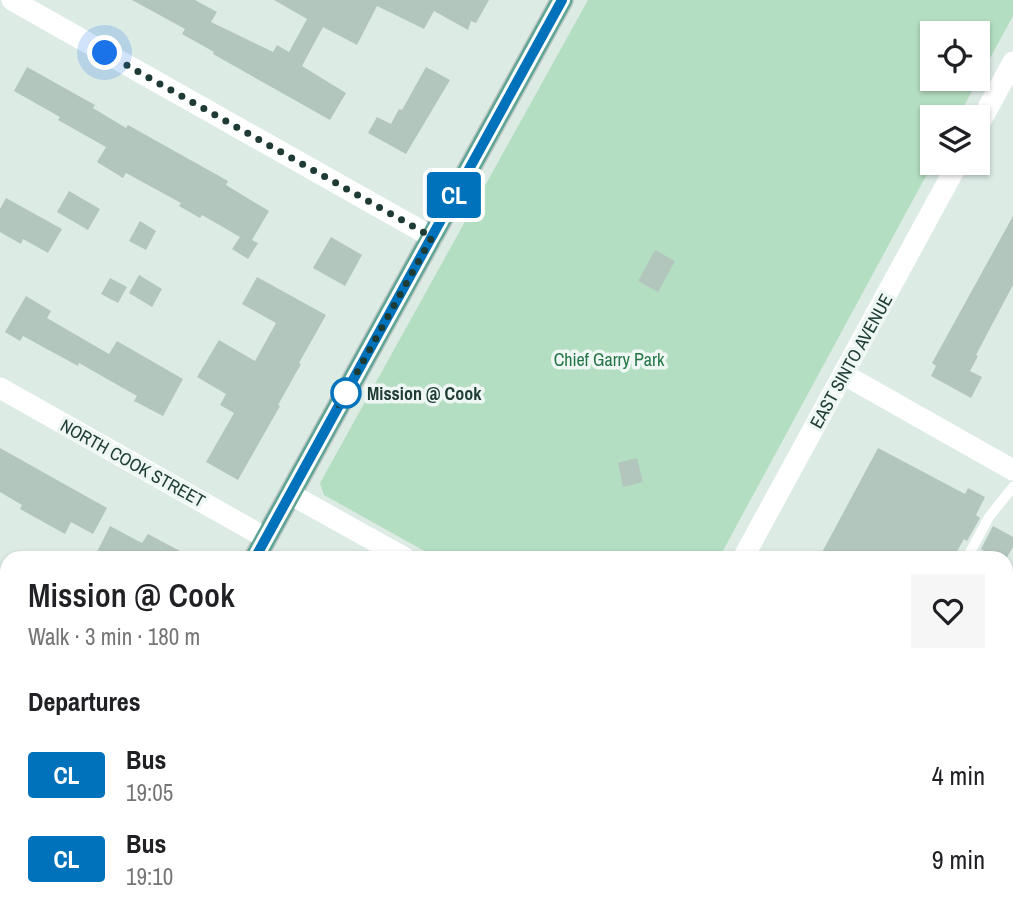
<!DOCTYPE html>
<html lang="en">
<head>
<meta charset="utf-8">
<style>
  body { margin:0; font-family:"Archivo Narrow",sans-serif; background:#f6f6f6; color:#202124; height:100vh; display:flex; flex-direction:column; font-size:26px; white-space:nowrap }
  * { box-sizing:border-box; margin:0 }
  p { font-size:23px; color:#757577 }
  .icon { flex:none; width:38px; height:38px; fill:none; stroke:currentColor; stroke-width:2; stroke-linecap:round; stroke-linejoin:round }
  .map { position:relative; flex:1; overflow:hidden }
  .sheet { position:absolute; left:0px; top:551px; width:1013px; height:366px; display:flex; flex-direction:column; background:#fff; border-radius:21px 21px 0 0; box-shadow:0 2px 5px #0004 }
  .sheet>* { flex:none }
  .badge { padding:0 14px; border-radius:5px; font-size:24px; line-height:46px }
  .tools { position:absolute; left:920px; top:21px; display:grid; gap:14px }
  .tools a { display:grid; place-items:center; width:70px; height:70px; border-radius:0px; background:#fff; box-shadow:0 2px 5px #0004; font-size:35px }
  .you { position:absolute; width:35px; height:35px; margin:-18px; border:5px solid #fff; border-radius:50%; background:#1a73e8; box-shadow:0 0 0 10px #1a73e833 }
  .map>.badge { position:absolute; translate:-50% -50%; box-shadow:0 0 0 4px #fff }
  h2 { padding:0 28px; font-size:26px; line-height:63px }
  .round { display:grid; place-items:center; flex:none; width:74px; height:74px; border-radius:0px; background:#f6f6f6 }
  .overview { display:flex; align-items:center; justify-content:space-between; height:119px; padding:0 28px }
  h1 { font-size:33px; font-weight:600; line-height:52px }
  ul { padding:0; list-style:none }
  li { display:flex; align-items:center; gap:21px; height:84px; padding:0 28px }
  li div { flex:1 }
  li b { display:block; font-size:26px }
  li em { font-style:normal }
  li .badge { min-width:77px; font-weight:700; text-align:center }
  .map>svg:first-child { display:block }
  .green { fill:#b4dec1; fill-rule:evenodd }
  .building { fill:#b3c6be }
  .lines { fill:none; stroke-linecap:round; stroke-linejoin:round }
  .primary-casing { stroke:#c0c8c6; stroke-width:24 }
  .service { stroke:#fff; stroke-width:10 }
  .minor { stroke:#fff; stroke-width:21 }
  .primary { stroke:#5ea595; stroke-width:21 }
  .line-casing { stroke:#fff; stroke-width:16 }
  .line { stroke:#0072bc; stroke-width:10 }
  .walk { stroke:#1e3c35; stroke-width:7; stroke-dasharray:0 12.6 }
  .stop-dot { fill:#fff; stroke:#0072bc; stroke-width:3.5 }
  .labels { text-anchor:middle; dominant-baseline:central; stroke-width:7; stroke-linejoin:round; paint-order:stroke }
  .park-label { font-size:18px; fill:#257647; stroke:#eef7f3 }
  .street-label { font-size:18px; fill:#1e3c35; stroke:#eef7f3 }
  .stop-label { font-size:18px; font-weight:bold; fill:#1e3c35; stroke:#eef7f3; text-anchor:start }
</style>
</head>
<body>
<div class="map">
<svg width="1013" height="916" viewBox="0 0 1013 916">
  <rect width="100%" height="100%" fill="#ddebe5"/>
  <path class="green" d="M588,0H1013V16L958,117H933V163L719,558H437L324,495L320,483ZM933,33H978V79H933Z"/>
  <g class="building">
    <path d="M132,0H195L217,12L211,22L273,52L277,45L289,52L307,19L274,0H489L476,23L471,21L468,30L434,11L424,29L377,6L357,45L323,27L302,66L346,93L330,120L213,54L214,52L182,34L185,29Z"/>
    <path d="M27,67L95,105L93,108L126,128L128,125L228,181L226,185L269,211L252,240L258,243L248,259L232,249L240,237L202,215L200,218L179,206L181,203L126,173L123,178L97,162L106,147L58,120L60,117L14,91Z"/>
    <path d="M426,67L450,80L406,154L368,133L377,117L391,124L399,109L402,110Z"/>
    <path d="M69,191L100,209L88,230L57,212Z"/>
    <path d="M6,198L62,229L48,253L23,239L21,244L0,232V209Z"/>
    <path d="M1013,216V285L976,355L978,356L970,371L982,377L971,398L931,376L936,366L932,363Z"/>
    <path d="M140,221L156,231L146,250L129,241Z"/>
    <path d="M331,237L362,255L345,286L313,268Z"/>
    <path d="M655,250L675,261L658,292L638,281Z"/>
    <path d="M139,275L162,289L152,307L129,293Z"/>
    <path d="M257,277L326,315L299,363L301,364L278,405L280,406L238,480L206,462L234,413L220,405L226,394L197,377L219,340L255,361L276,323L242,304Z"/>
    <path d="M110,278L127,287L118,303L101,294Z"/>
    <path d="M26,296L51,311L47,318L109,354L117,341L183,379L163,416L134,401L137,396L79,363L78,366L23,336L20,341L5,332Z"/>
    <path d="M0,448L107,508L93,534L71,522L65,534L20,509L22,505L0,492Z"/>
    <path d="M878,448L965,494L968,488L985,497L976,515L980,518L967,541L964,539L953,558H819Z"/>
    <path d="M637,458L643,482L623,487L618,463Z"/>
    <path d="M110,526L142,543L148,534L193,558H94Z"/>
    <path d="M993,526L1013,537V547L1006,559L996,558L981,549Z"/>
  </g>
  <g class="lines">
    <defs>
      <g id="primary">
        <path d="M255,558L562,0"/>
        <path d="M57,916L60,910"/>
      </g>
    </defs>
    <use href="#primary" class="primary-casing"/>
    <g class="service">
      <path d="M967,558L989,517L1013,487"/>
      <path d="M319,916L322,910"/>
      <path d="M778,916L781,910"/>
    </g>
    <g class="minor">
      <path d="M12,0L432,237"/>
      <path d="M978,126L1013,62"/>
      <path d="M843,374L1013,470"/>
      <path d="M0,388L266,538"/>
      <path d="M290,494L405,558"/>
      <path d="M743,558L958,163"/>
      <path d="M0,783L7,787"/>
      <path d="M1006,889L1013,877"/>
      <path d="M275,910L286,916"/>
      <path d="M546,916L549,910"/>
      <path d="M991,916L995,910"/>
    </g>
    <use href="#primary" class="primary"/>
  </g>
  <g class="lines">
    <defs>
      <path id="line" d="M255,558L562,0"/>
    </defs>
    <use href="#line" class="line-casing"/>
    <use href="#line" class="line"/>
    <path class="walk" d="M105,53L432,237L339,405L346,393"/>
  </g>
  <circle class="stop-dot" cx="346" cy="393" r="14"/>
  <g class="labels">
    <g class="park-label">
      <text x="609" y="359">Chief Garry Park</text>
    </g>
    <g class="street-label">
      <text transform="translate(851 361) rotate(-61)">EAST SINTO AVENUE</text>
      <text transform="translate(133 463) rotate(29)">NORTH COOK STREET</text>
    </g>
    <g class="stop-label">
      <text x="367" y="393">Mission @ Cook</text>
    </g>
  </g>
</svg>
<div class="tools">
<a><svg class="icon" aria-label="locate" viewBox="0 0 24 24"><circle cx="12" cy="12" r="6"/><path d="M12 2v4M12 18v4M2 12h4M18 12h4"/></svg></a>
<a><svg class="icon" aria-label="layers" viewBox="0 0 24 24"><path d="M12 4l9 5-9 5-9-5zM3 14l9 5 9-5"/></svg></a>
</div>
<div class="you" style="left:105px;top:53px"></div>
<b class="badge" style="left:454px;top:195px;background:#0072bc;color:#fff">CL</b>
<section class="sheet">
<div class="overview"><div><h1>Mission @ Cook</h1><p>Walk · 3 min · 180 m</p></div><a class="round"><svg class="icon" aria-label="heart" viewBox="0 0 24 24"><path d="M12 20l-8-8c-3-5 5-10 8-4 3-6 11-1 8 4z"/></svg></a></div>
<h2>Departures</h2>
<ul>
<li><span class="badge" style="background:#0072bc;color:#fff">CL</span><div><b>Bus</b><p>19:05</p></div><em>4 min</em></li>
<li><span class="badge" style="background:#0072bc;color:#fff">CL</span><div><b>Bus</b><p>19:10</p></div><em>9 min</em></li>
</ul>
</section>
</div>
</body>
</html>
